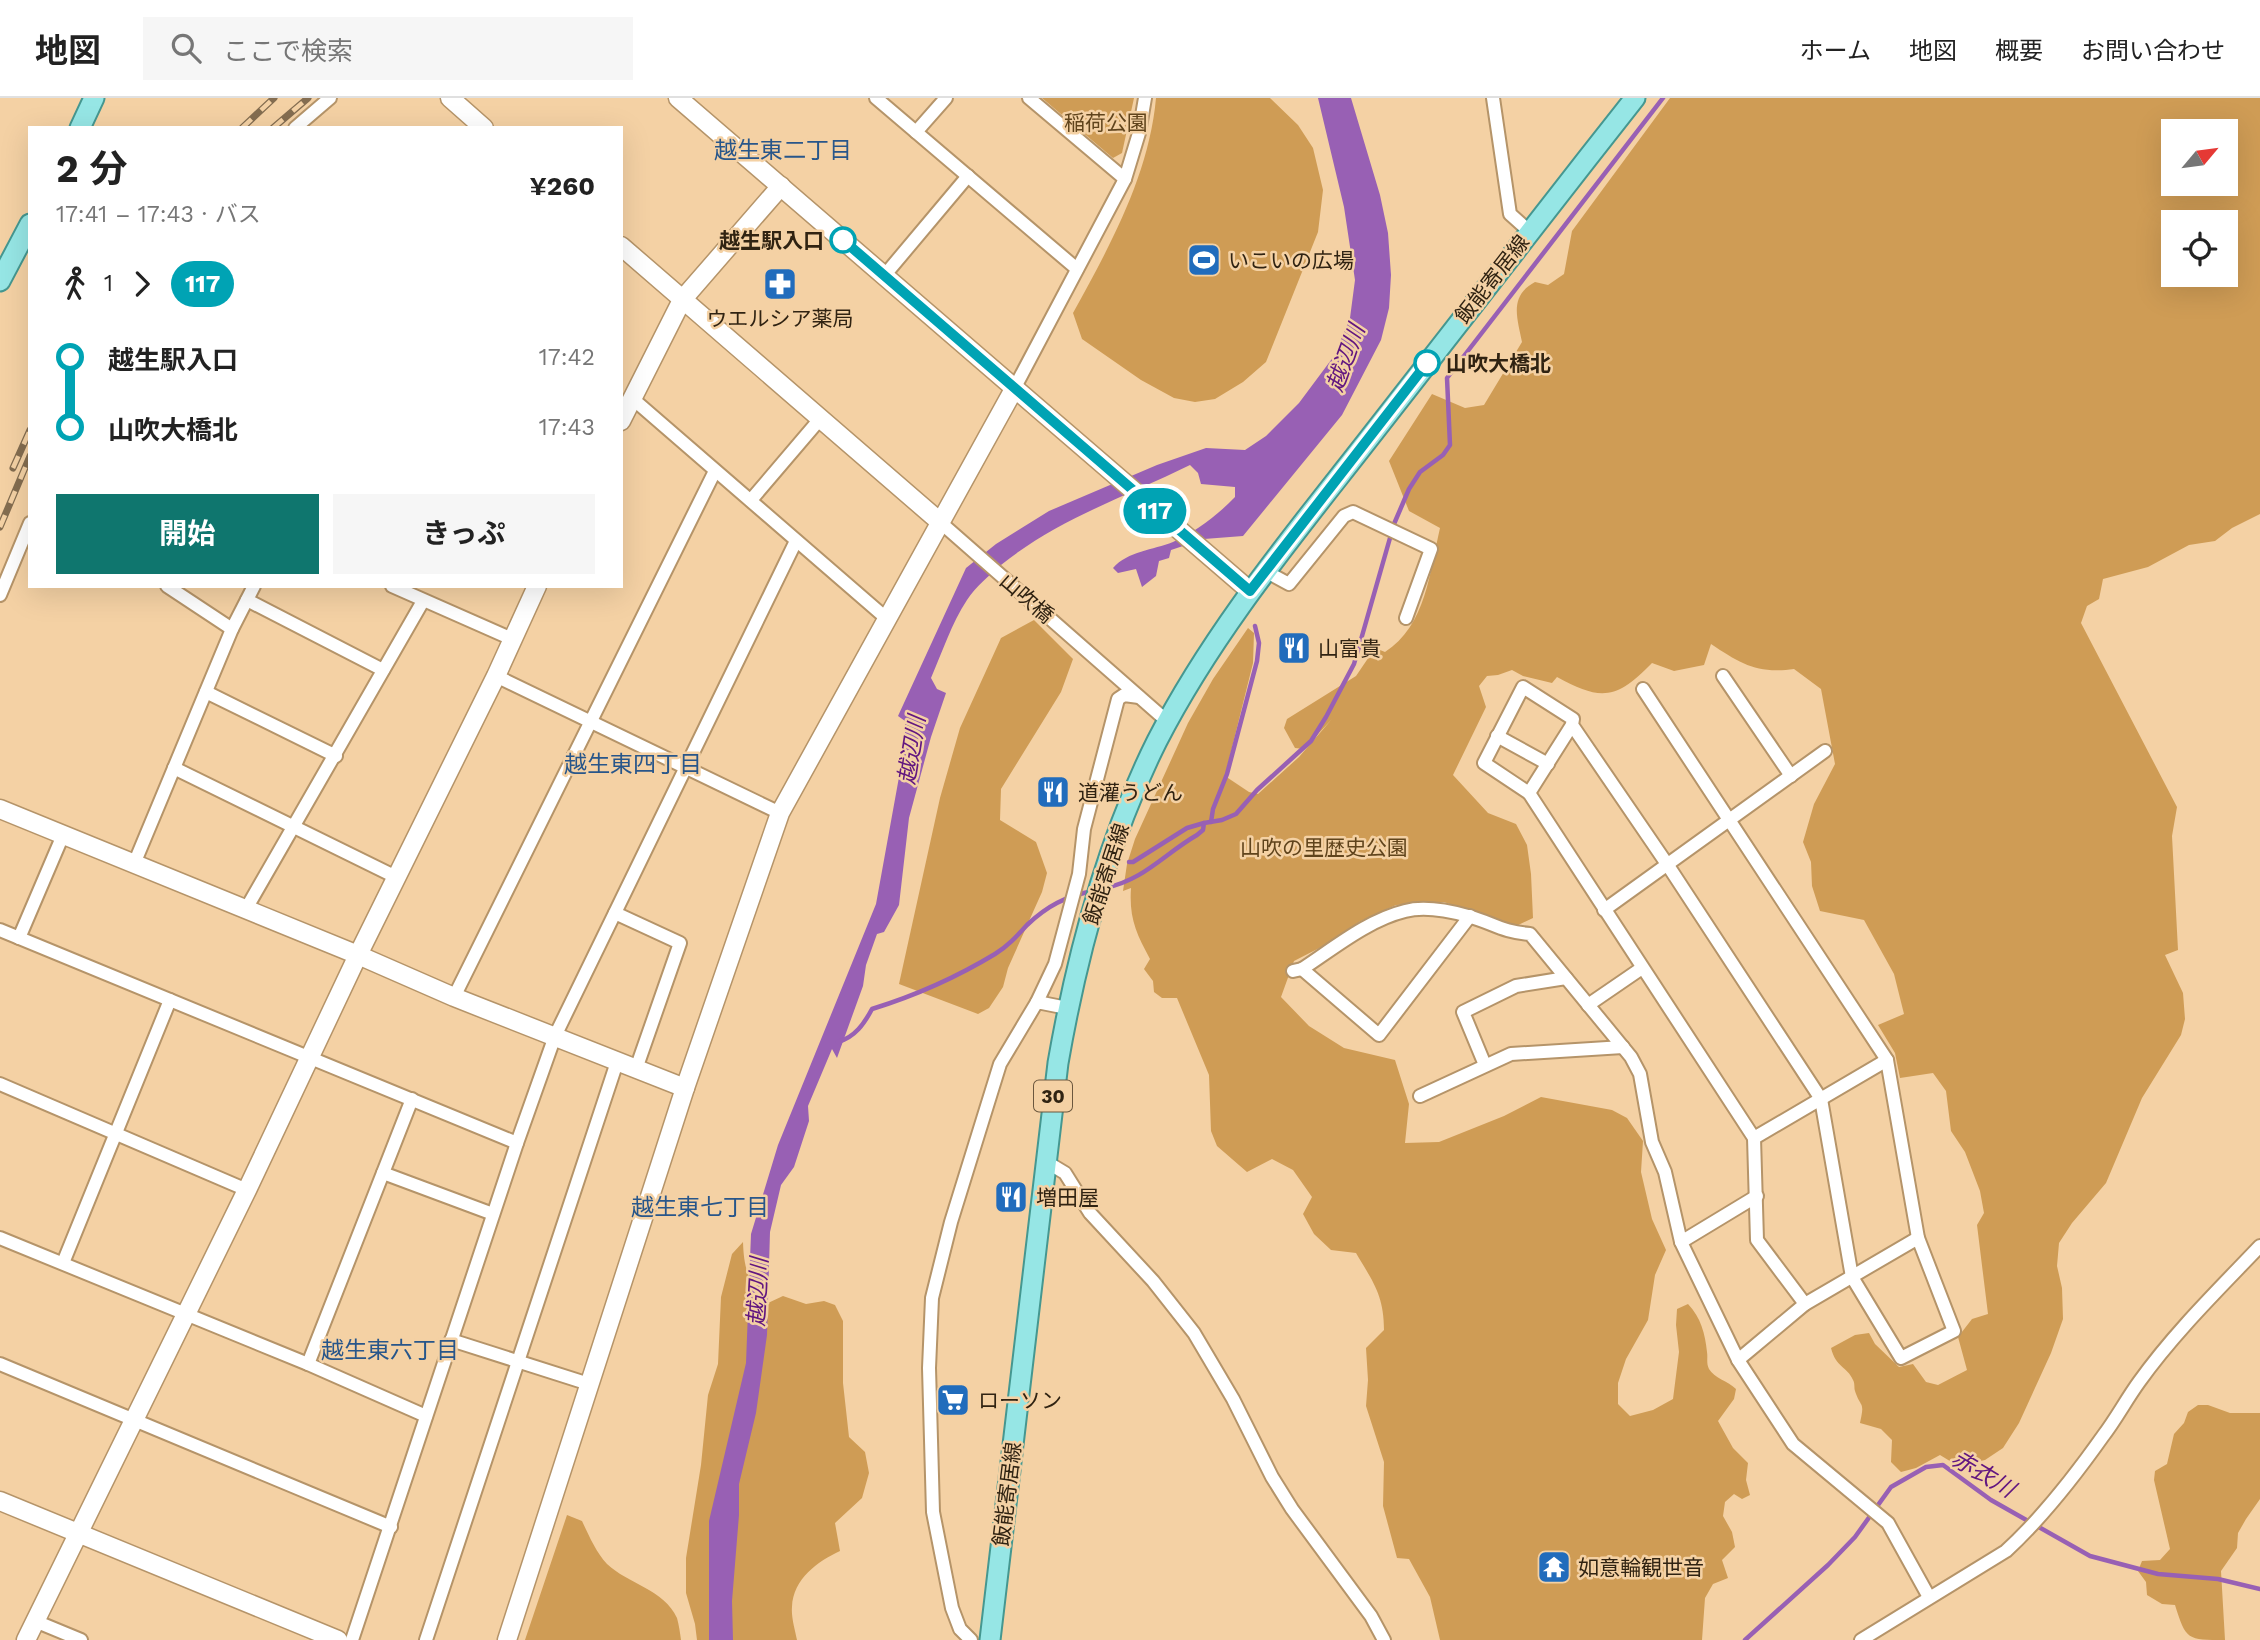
<!DOCTYPE html>
<html lang="ja">
<head>
<meta charset="utf-8">
<style>
  body { margin:0; font-family:"Work Sans","Noto Sans JP",sans-serif; background:#f6f6f6; color:#222; height:100vh; display:flex; flex-direction:column; font-size:26px; white-space:nowrap }
  * { box-sizing:border-box; margin:0 }
  p { font-size:23px; color:#767676 }
  .icon { flex:none; width:38px; height:38px; fill:none; stroke:currentColor; stroke-width:2; stroke-linecap:round; stroke-linejoin:round }
  .map { position:relative; flex:1; overflow:hidden }
  .details { position:absolute; left:28px; top:28px; width:595px; height:462px; display:flex; flex-direction:column; background:#fff; border-radius:0px; box-shadow:0 7px 28px #0002 }
  .details>* { flex:none }
  .badge { padding:0 14px; border-radius:23px; font-size:24px; line-height:46px }
  .needle { width:46px; rotate:61deg }
  .tools { position:absolute; left:2161px; top:21px; display:grid; gap:14px }
  .tools a { display:grid; place-items:center; width:77px; height:77px; border-radius:0px; background:#fff; box-shadow:0 7px 28px #0002; font-size:35px }
  .map>.badge { position:absolute; translate:-50% -50%; box-shadow:0 0 0 4px #fff }
  .legs { display:flex; align-items:center; gap:10px; height:77px; padding:0 28px; font-size:23px }
  .legs p { margin-inline-start:auto }
  .headline { display:flex; align-items:center; justify-content:space-between; height:119px; padding:0 28px }
  h1 { font-size:38px; font-weight:700; line-height:52px }
  .button { display:flex; gap:14px; margin-top:auto; padding:14px 28px }
  .button a { flex:1; height:80px; border-radius:0px; background:#0f766e; color:#fff; font-size:28px; font-weight:700; line-height:80px; text-align:center }
  .button a+a { background:#f6f6f6; color:#222 }
  ul { padding:0 28px; list-style:none }
  li { display:flex; align-items:center; gap:24px; height:70px; font-size:26px }
  li i { display:grid; place-items:center; width:10px; height:100%; margin:0 9px; background:currentColor }
  li i::after { content:''; width:18px; height:18px; margin:-9px; border:5px solid; border-radius:50%; background:#fff }
  li p { margin-inline-start:auto }
  li:first-child i { background:linear-gradient(#0000 50%,currentColor 0) }
  li:last-child i { background:linear-gradient(currentColor 50%,#0000 0) }
  header { display:flex; align-items:center; gap:42px; box-sizing:border-box; height:98px; padding:0 35px; background:#fff; border-bottom:2px solid #e0e0e0 }
  header strong { font-size:33px }
  nav { display:flex; gap:38px; margin-inline-start:auto; font-size:24px }
  .search { width:490px; height:63px; background:#f6f6f6; display:flex; align-items:center; gap:18px; box-sizing:border-box; padding:0 24px; border-radius:0px; color:#767676; font-size:26px }
  .map>svg:first-child { display:block }
  .green { fill:#cf9c55; fill-rule:evenodd }
  .water { fill:#9860b4 }
  .lines { fill:none; stroke-linecap:round; stroke-linejoin:round }
  .stream { stroke:#9860b4; stroke-width:4.5 }
  .street-casing { stroke:#b59469; stroke-width:16 }
  .secondary-casing { stroke:#b59469; stroke-width:21 }
  .primary-casing { stroke:#459790; stroke-width:23 }
  .street { stroke:#fff; stroke-width:12 }
  .secondary { stroke:#fff; stroke-width:18 }
  .primary { stroke:#96e6e5; stroke-width:19 }
  .rail-casing { stroke:#846d50; stroke-width:7 }
  .rail { stroke:#f4d1a4; stroke-width:4.5; stroke-dasharray:13; stroke-linecap:butt }
  .line-1-casing { stroke:#fff; stroke-width:16 }
  .line-1 { stroke:#00a3b4; stroke-width:10 }
  .stop-1-dot { fill:#fff; stroke:#00a3b4; stroke-width:3.5 }
  .labels { text-anchor:middle; dominant-baseline:central; stroke-width:5; stroke-linejoin:round; paint-order:stroke }
  .shield { fill:#f4d1a4; stroke:#6b573e; stroke-width:2 }
  .shield-label { font-size:19px; font-weight:bold; fill:#302312 }
  .park-label { font-size:21px; fill:#60441c; stroke:#f4d1a4 }
  .stop-label { font-size:21px; font-weight:bold; fill:#302312; stroke:#f4d1a4; text-anchor:end }
  .poi-label { font-size:21px; fill:#302312; stroke:#f4d1a4; text-anchor:start }
  .street-label { font-size:21px; fill:#302312; stroke:#f4d1a4 }
  .neighbourhood-label { font-size:23px; fill:#28568a; stroke:#f4d1a4 }
  .water-label { font-size:23px; font-style:italic; fill:#621780; stroke:#f4d1a4 }
</style>
</head>
<body>
<header>
<strong>地図</strong>
<div class="search"><svg class="icon" aria-label="search" viewBox="0 0 24 24"><circle cx="10" cy="10" r="6"/><path d="M15 15l6 6"/></svg>ここで検索</div>
<nav><a>ホーム</a><a>地図</a><a>概要</a><a>お問い合わせ</a></nav>
</header>
<div class="map">
<svg width="2260" height="1542" viewBox="0 0 2260 1542">
  <rect width="100%" height="100%" fill="#f4d1a4"/>
  <g class="green">
    <path d="M1042,0H1134L1122,55L1113,60Z"/>
    <path d="M1156,0H1270L1298,27L1313,50L1323,92L1318,134L1266,264L1243,284L1215,301L1195,304L1174,300L1141,282L1082,241L1073,215C1110,148 1149,77 1156,0Z"/>
    <path d="M1670,0H2260V416L2232,430L2215,443L2189,447L2148,469L2103,481L2099,501L2087,508L2081,525L2177,709L2172,738L2178,852L2165,857L2183,895L2185,921L2181,937L2142,1000L2106,1085L2072,1125L2059,1145L2057,1168L2062,1190L2063,1221L2051,1255L2019,1325L2003,1350L1985,1362L1958,1368L1940,1357L1916,1370L1901,1374L1891,1364L1892,1342L1881,1331L1860,1325C1865,1302 1861,1311 1855,1293C1854,1290 1855,1285 1853,1282C1847,1268 1836,1270 1831,1250L1855,1237L1869,1235L1875,1246L1899,1269L1913,1266L1926,1284L1938,1287L1967,1272L1958,1239L1972,1221L1988,1216L1977,1127L1984,1115L1980,1093L1965,1054L1951,1033L1946,993L1933,975L1900,980L1895,955L1878,927L1904,916L1894,876L1864,822L1820,813L1812,788L1811,764L1803,744L1814,706L1835,666L1821,591L1794,571C1757,576 1741,566 1711,546L1704,567L1674,573L1652,565C1616,602 1601,603 1557,579L1552,585L1523,578L1512,572L1498,577L1487,578L1479,588L1486,609L1453,677L1488,715L1516,726L1527,747L1531,776L1533,820L1514,829L1444,804L1396,807L1359,824L1333,843L1294,863L1281,899L1309,928L1344,950L1395,962L1409,1006L1405,1045L1439,1044L1504,1018L1541,999L1612,1012L1627,1020L1643,1043L1641,1074L1652,1121L1666,1152L1655,1177L1648,1222L1626,1261L1618,1285V1306L1630,1318L1653,1312L1673,1301L1679,1254L1676,1227L1677,1211L1688,1206C1701,1220 1705,1235 1707,1254C1708,1260 1706,1265 1709,1271C1714,1280 1728,1283 1736,1291L1734,1301L1718,1323L1733,1350L1748,1365L1746,1382L1750,1397L1742,1401L1734,1396L1725,1404L1723,1418L1732,1434L1735,1449L1722,1462L1728,1480L1713,1486L1705,1500L1702,1542H1440L1430,1499L1409,1461L1397,1460L1383,1408L1384,1364L1366,1308L1368,1282L1366,1250L1384,1232C1384,1197 1373,1184 1356,1155L1331,1152L1314,1136L1303,1116L1312,1099L1293,1072L1272,1061L1247,1074L1217,1048L1211,1033L1209,977L1177,900H1162L1154,894L1153,883L1144,871L1150,861C1136,835 1129,820 1131,790L1123,793L1127,766L1135,741L1188,625L1213,581L1248,530L1254,535L1253,565L1225,678L1249,694L1258,696L1299,659L1332,621L1304,651L1295,650L1284,630L1287,621L1356,578L1375,550L1385,554C1426,528 1430,473 1440,430L1409,413L1389,363L1432,296L1465,310L1484,307L1522,244C1517,219 1509,198 1535,184L1548,187L1564,176L1572,133ZM2174,33H2226V86H2174ZM2174,124H2226V177H2174Z"/>
    <path d="M1034,522L1073,561L1061,594L1001,691L1000,722L1036,744L1047,775L1042,794L1008,870L1003,889L989,910L978,916L899,886L940,700L960,630L1001,540Z"/>
    <path d="M743,1144C744,1173 749,1184 768,1205L783,1198L806,1206L824,1203L835,1207L843,1223V1285L849,1339L865,1354L869,1375L862,1400L835,1425L840,1453C818,1463 793,1481 792,1509C791,1519 795,1532 797,1542H697L695,1526L686,1495V1460L701,1367L708,1297L718,1266L721,1199L732,1156Z"/>
    <path d="M2198,1307H2208L2230,1315H2260V1401L2246,1421L2238,1435L2237,1450L2221,1473L2225,1542C2187,1542 2186,1542 2175,1507L2162,1506L2147,1497L2146,1484L2138,1473L2142,1463L2160,1462L2170,1451L2154,1382L2155,1373L2167,1366L2174,1336L2184,1325L2188,1314Z"/>
    <path d="M567,1417L582,1423C589,1438 596,1454 607,1466C628,1486 664,1491 677,1520C679,1527 680,1535 681,1542H525Z"/>
  </g>
  <path class="water" d="M1318,0H1351L1380,97L1388,135L1391,177L1389,210L1381,242L1342,317L1243,438L1204,441L1171,452L1169,460L1159,463L1156,478L1142,489L1136,471L1118,475L1113,470C1128,453 1153,452 1173,444C1195,434 1218,417 1235,399V389L1201,386L1198,375L1190,367C1125,399 1058,421 1001,467C989,478 976,488 967,502C952,524 942,555 931,580L937,591L946,595L931,639L909,720L899,807L884,834L877,836L866,867L863,888L837,960L832,951L808,1008L809,1023L794,1069L781,1087L770,1134L767,1237L756,1315L739,1386V1417L732,1503L733,1542H709V1423L746,1265L751,1136L778,1047L876,806L905,646V623L898,618L966,470L996,446L1049,413L1157,367L1206,350L1245,352L1266,338L1299,305L1334,258L1350,220L1355,182L1344,109Z"/>
  <g class="lines">
    <g class="stream">
      <path d="M1211,724L1213,711L1227,676L1257,563L1259,545L1255,528"/>
      <path d="M1129,764H1133L1187,730L1204,725"/>
      <path d="M1105,790C1144,782 1164,756 1197,737L1203,732L1204,725L1222,722L1236,716L1257,692L1311,643L1326,619L1354,566L1394,426L1409,391L1420,374L1443,357L1450,347L1447,280L1663,0"/>
      <path d="M838,944C855,939 864,926 872,911C914,898 957,879 995,856C1008,848 1017,838 1027,827C1047,808 1066,798 1093,793"/>
      <path d="M1745,1542L1828,1467L1855,1439L1891,1389L1926,1369L1943,1367L1991,1402L2090,1458L2158,1476L2218,1481L2260,1491"/>
    </g>
    <defs>
      <g id="street">
        <path d="M876,0L1077,171"/>
        <path d="M1029,0L1125,81"/>
        <path d="M1493,0L1510,116L1529,133"/>
        <path d="M295,30L330,0"/>
        <path d="M916,34L946,0"/>
        <path d="M884,178L968,78"/>
        <path d="M1014,291L1125,81L1139,35L1145,0"/>
        <path d="M633,301L886,520"/>
        <path d="M751,402L820,321"/>
        <path d="M940,424L1168,624"/>
        <path d="M1265,473L1289,486L1344,418L1353,414L1431,451L1406,520"/>
        <path d="M167,488L232,531"/>
        <path d="M392,488L512,541"/>
        <path d="M0,497L30,425"/>
        <path d="M247,502L383,572"/>
        <path d="M496,578L780,715"/>
        <path d="M1723,578L1791,678"/>
        <path d="M206,594L336,658"/>
        <path d="M1572,627L1529,695L1754,1040L1757,1142L1805,1206"/>
        <path d="M1497,638L1548,666"/>
        <path d="M174,670L398,780"/>
        <path d="M1529,695L1484,665L1523,589L1573,621L1572,627L1667,766L1821,1001L1852,1179L1901,1260L1954,1233L1918,1140L1887,962L1643,591"/>
        <path d="M134,766L232,531L254,488"/>
        <path d="M246,811L423,503"/>
        <path d="M1604,812L1825,653"/>
        <path d="M615,815L680,845L636,971"/>
        <path d="M0,832L517,1045"/>
        <path d="M19,840L63,737"/>
        <path d="M1302,871L1379,937L1470,818"/>
        <path d="M1293,873L1302,871C1334,850 1368,822 1405,813C1424,808 1450,813 1468,818C1493,825 1502,834 1530,836L1631,959L1640,976L1652,1044L1665,1074L1681,1144L1738,1262L1793,1346L1888,1425L1929,1499"/>
        <path d="M454,899L715,373"/>
        <path d="M1037,904L1055,866L1079,776L1084,731L1118,601L1124,597L1139,599"/>
        <path d="M1588,907L1642,870"/>
        <path d="M1485,967L1463,914L1516,888L1566,880"/>
        <path d="M0,986L247,1092"/>
        <path d="M1420,998L1511,956L1623,949"/>
        <path d="M1754,1040L1887,962"/>
        <path d="M1045,1063L1065,1075L1090,1115L1153,1183L1194,1235L1233,1301L1272,1379L1292,1411L1371,1518L1384,1542"/>
        <path d="M383,1075L493,1116"/>
        <path d="M0,1140L308,1266L426,1318"/>
        <path d="M1681,1144L1757,1098"/>
        <path d="M63,1165L170,902"/>
        <path d="M451,1242L589,1286"/>
        <path d="M1738,1262L1805,1206L1918,1140"/>
        <path d="M0,1266L391,1429"/>
        <path d="M308,1266L412,1001"/>
        <path d="M35,1523L81,1542"/>
        <path d="M352,1542L517,1045L555,938L796,443"/>
        <path d="M426,1542L617,964"/>
        <path d="M971,1542L960,1531L952,1510L933,1414L929,1270L932,1200L951,1124L1000,966L1037,904L1067,910"/>
        <path d="M1861,1542L2006,1453C2043,1419 2074,1379 2103,1338C2116,1321 2126,1302 2139,1284C2174,1235 2218,1192 2260,1148"/>
      </g>
      <g id="secondary">
        <path d="M450,0L484,30"/>
        <path d="M678,0L1250,493"/>
        <path d="M621,148L940,424"/>
        <path d="M621,323L682,202L781,88"/>
        <path d="M0,711L358,857L454,899L685,990"/>
        <path d="M0,1403L338,1542"/>
        <path d="M26,1542L247,1092L358,857L496,578L537,488"/>
        <path d="M507,1542L685,990L780,715L1014,291"/>
      </g>
      <g id="primary">
        <path d="M80,30L94,0"/>
        <path d="M0,183L30,126"/>
        <path d="M990,1542L1058,965C1077,856 1107,743 1157,643C1213,534 1292,439 1367,343C1456,229 1545,114 1635,0"/>
      </g>
    </defs>
    <use href="#street" class="street-casing"/>
    <use href="#secondary" class="secondary-casing"/>
    <use href="#primary" class="primary-casing"/>
    <use href="#street" class="street"/>
    <use href="#secondary" class="secondary"/>
    <use href="#primary" class="primary"/>
    <defs>
      <g id="rail">
        <path d="M242,30L274,0"/>
        <path d="M273,30L308,0"/>
        <path d="M13,370L30,332"/>
        <path d="M0,429L30,358"/>
      </g>
    </defs>
    <use href="#rail" class="rail-casing"/>
    <use href="#rail" class="rail"/>
  </g>
  <g class="lines">
    <defs>
      <path id="line-1" d="M843,142L1250,493L1427,265"/>
    </defs>
    <use href="#line-1" class="line-1-casing"/>
    <use href="#line-1" class="line-1"/>
  </g>
  <defs>
    <symbol id="stadium-square" viewBox="-11 -11 22 22"><rect x="-9" y="-9" width="18" height="18" rx="4" fill="#216cbc" stroke="#f4d1a4"/><path d="M0-5a6.5 5 0 1 0 0 10a6.5 5 0 1 0 0-10ZM-3.5-1.8h7v3.6h-7Z" fill="#fff"/></symbol>
    <symbol id="pharmacy-square" viewBox="-11 -11 22 22"><rect x="-9" y="-9" width="18" height="18" rx="4" fill="#216cbc" stroke="#f4d1a4"/><path d="M-2-6h4v4h4v4h-4v4h-4v-4h-4v-4h4Z" fill="#fff"/></symbol>
    <symbol id="restaurant-square" viewBox="-11 -11 22 22"><rect x="-9" y="-9" width="18" height="18" rx="4" fill="#216cbc" stroke="#f4d1a4"/><path d="M-5-6h1v4h1v-4h1v4h1v-4h1v5L-1.5 .5V6h-2V.5L-5-1ZM5-6V6H3V1.5H1.5Q1.5-4 5-6Z" fill="#fff"/></symbol>
    <symbol id="supermarket-square" viewBox="-11 -11 22 22"><rect x="-9" y="-9" width="18" height="18" rx="4" fill="#216cbc" stroke="#f4d1a4"/><path d="M-6-5.5h2.5l.6 2H6L4.5 2H-2.5L-4.4-4H-6ZM-1.5 3.2a1.3 1.3 0 1 0 .1 0ZM3 3.2a1.3 1.3 0 1 0 .1 0Z" fill="#fff"/></symbol>
    <symbol id="temple-square" viewBox="-11 -11 22 22"><rect x="-9" y="-9" width="18" height="18" rx="4" fill="#216cbc" stroke="#f4d1a4"/><path d="M0-6L5-2H3V0L6.5 2.5H4V6H1.5V3h-3V6H-4V2.5H-6.5L-3 0V-2H-5Z" fill="#fff"/></symbol>
  </defs>
  <g fill-rule="evenodd">
    <use href="#stadium-square" x="1185" y="143" width="38" height="38"/>
    <use href="#pharmacy-square" x="761" y="167" width="38" height="38"/>
    <use href="#restaurant-square" x="1275" y="531" width="38" height="38"/>
    <use href="#restaurant-square" x="1034" y="675" width="38" height="38"/>
    <use href="#restaurant-square" x="992" y="1080" width="38" height="38"/>
    <use href="#supermarket-square" x="934" y="1283" width="38" height="38"/>
    <use href="#temple-square" x="1535" y="1450" width="38" height="38"/>
  </g>
  <g class="stop-1-dot">
    <circle cx="843" cy="142" r="12"/>
    <circle cx="1427" cy="265" r="12"/>
  </g>
  <g class="labels">
    <rect class="shield" x="1034" y="982.5" width="38" height="31" rx="5"/>
    <g class="shield-label">
      <text x="1053" y="998">30</text>
    </g>
    <g class="park-label">
      <text x="1106" y="24">稲荷公園</text>
      <text x="1324" y="749">山吹の里歴史公園</text>
    </g>
    <g class="stop-label">
      <text x="824" y="142">越生駅入口</text>
      <text x="1446" y="265" text-anchor="start">山吹大橋北</text>
    </g>
    <g class="poi-label">
      <text x="1228" y="162">いこいの広場</text>
      <text x="780" y="220" text-anchor="middle">ウエルシア薬局</text>
      <text x="1318" y="550">山富貴</text>
      <text x="1078" y="694">道灌うどん</text>
      <text x="1036" y="1099">増田屋</text>
      <text x="978" y="1302">ローソン</text>
      <text x="1578" y="1469">如意輪観世音</text>
    </g>
    <g class="street-label">
      <text transform="translate(1492 181) rotate(-52)">飯能寄居線</text>
      <text transform="translate(1027 500) rotate(41)">山吹橋</text>
      <text transform="translate(1106 776) rotate(-72)">飯能寄居線</text>
      <text transform="translate(1007 1396) rotate(-83)">飯能寄居線</text>
    </g>
    <g class="neighbourhood-label">
      <text x="783" y="52">越生東二丁目</text>
      <text x="633" y="666">越生東四丁目</text>
      <text x="700" y="1109">越生東七丁目</text>
      <text x="390" y="1252">越生東六丁目</text>
    </g>
    <g class="water-label">
      <text transform="translate(1346 260) rotate(-70)">越辺川</text>
      <text transform="translate(912 652) rotate(-81)">越辺川</text>
      <text transform="translate(758 1194) rotate(-87)">越辺川</text>
      <text transform="translate(1983 1376) rotate(31)">赤衣川</text>
    </g>
  </g>
</svg>
<div class="tools">
<a><svg class="needle" viewBox="-14 -14 28 28"><path d="M0-13l5 13h-10z" fill="#e53935"/><path d="M0 13l5-13h-10z" fill="#767676"/></svg></a>
<a><svg class="icon" aria-label="locate" viewBox="0 0 24 24"><circle cx="12" cy="12" r="6"/><path d="M12 2v4M12 18v4M2 12h4M18 12h4"/></svg></a>
</div>
<b class="badge" style="left:1155px;top:413px;background:#00a3b4;color:#fff">117</b>
<section class="details">
<div class="headline"><div><h1>2 分</h1><p>17:41 – 17:43 · バス</p></div><b>¥260</b></div>
<div class="legs"><svg class="icon" aria-label="walk" viewBox="0 0 24 24"><circle cx="13" cy="4" r="2"/><path d="M13 8l-2 6 4 7M11 14l-3 7M7 12l3-4h3l4 4"/></svg>1<svg class="icon" aria-label="forward" viewBox="0 0 24 24"><path d="M9 5l7 7-7 7"/></svg><b class="badge" style="background:#00a3b4;color:#fff">117</b></div>
<ul>
<li><i style="color:#00a3b4"></i><b>越生駅入口</b><p>17:42</p></li>
<li><i style="color:#00a3b4"></i><b>山吹大橋北</b><p>17:43</p></li>
</ul>
<div class="button"><a>開始</a><a>きっぷ</a></div>
</section>
</div>
</body>
</html>
